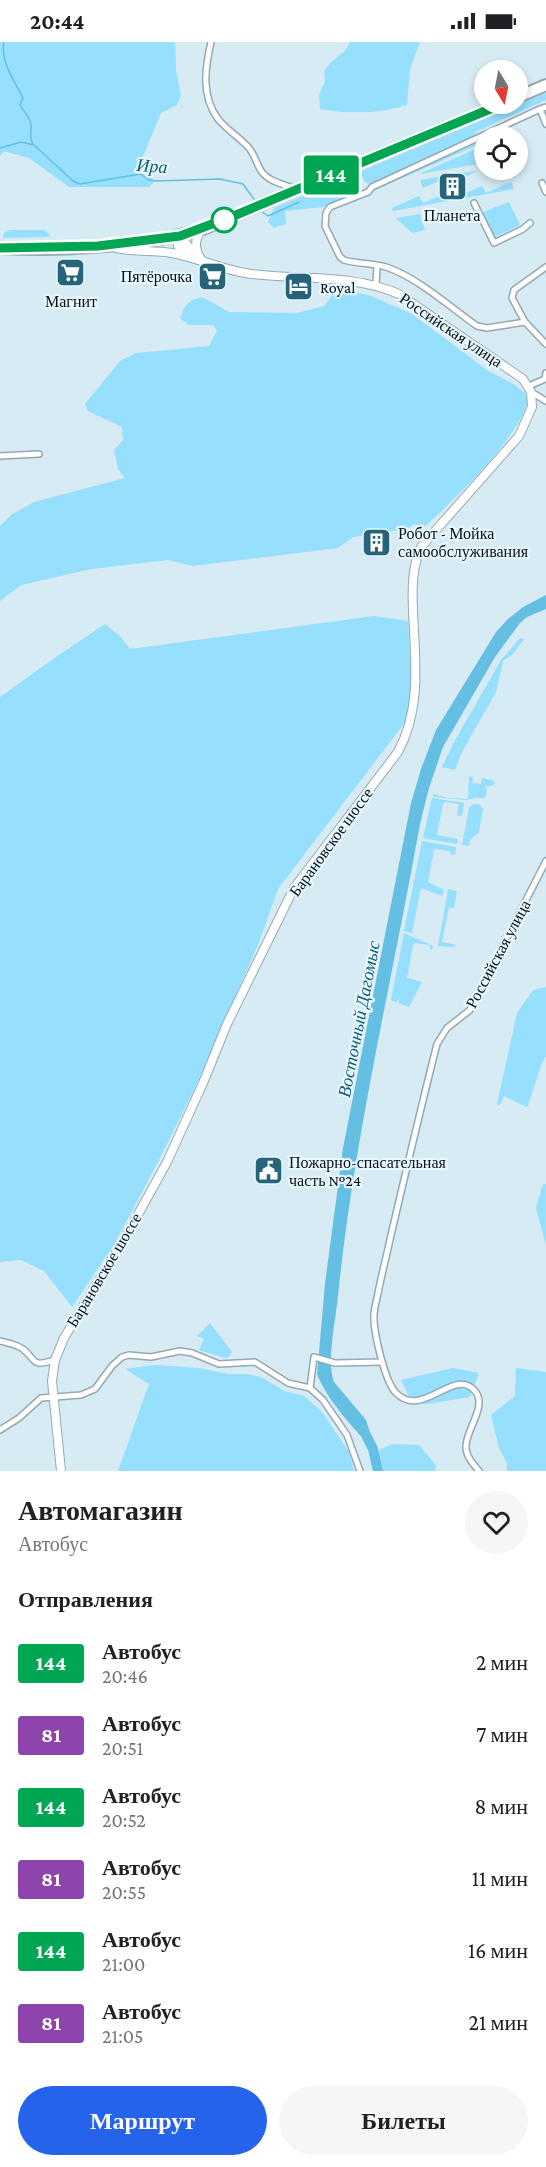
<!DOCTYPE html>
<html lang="ru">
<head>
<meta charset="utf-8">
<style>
  body { margin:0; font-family:"Crimson Pro",serif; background:#f6f6f6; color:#202124; height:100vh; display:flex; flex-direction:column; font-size:22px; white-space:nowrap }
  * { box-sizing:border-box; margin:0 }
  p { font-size:20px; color:#757577 }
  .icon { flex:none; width:33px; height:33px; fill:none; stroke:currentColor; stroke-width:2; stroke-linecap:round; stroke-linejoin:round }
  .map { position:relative; height:1429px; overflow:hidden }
  .sheet { display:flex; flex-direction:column; background:#fff; flex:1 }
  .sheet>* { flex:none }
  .badge { padding:0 12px; border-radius:4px; font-size:21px; line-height:39px }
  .needle { width:39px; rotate:170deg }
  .buttons { position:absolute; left:474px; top:18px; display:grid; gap:12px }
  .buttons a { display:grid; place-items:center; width:54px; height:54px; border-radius:50%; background:#fff; box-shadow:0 3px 9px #0003; font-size:30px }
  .map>.badge { position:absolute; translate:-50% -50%; box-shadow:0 0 0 3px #fff }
  h2 { padding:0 18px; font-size:22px; line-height:54px }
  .round { display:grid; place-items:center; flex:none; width:63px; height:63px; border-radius:32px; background:#f6f6f6 }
  .overview { display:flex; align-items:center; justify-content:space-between; height:102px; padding:0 18px }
  h1 { font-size:28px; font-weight:600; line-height:45px }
  .cta { display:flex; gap:12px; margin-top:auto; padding:12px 18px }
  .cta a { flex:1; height:69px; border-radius:36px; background:#2563eb; color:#fff; font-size:24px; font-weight:600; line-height:69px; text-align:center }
  .cta a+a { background:#f6f6f6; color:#202124 }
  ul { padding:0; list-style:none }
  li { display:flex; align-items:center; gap:18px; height:72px; padding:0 18px }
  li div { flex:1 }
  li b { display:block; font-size:22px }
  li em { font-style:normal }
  li .badge { min-width:66px; font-weight:700; text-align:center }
  .status { display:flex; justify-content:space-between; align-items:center; height:42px; padding:0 30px; background:#fff; direction:ltr }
  .status svg { height:16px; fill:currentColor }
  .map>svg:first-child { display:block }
  .green { fill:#96dffd }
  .water { fill:#65bfe2 }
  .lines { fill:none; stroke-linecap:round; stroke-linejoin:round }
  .stream { stroke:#65bfe2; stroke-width:1.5 }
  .river { stroke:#65bfe2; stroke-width:10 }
  .street-casing { stroke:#95a9b1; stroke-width:8 }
  .secondary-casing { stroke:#95a9b1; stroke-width:10 }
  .highway-casing { stroke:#95a9b1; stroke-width:14 }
  .street { stroke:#fff; stroke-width:5 }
  .secondary { stroke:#fff; stroke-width:8 }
  .highway { stroke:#fff; stroke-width:10 }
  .line-casing { stroke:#fff; stroke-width:14 }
  .line { stroke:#00a651; stroke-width:9 }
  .stop-dot { fill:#fff; stroke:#00a651; stroke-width:3 }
  .labels { text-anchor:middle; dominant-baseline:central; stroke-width:4.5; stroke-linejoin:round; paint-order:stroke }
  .poi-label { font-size:16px; fill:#091013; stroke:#e6f7ff; text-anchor:start }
  .street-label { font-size:16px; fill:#091013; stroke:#e6f7ff }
  .water-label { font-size:18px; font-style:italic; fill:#125b74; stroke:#e6f7ff }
</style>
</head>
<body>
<div class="status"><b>20:44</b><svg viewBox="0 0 49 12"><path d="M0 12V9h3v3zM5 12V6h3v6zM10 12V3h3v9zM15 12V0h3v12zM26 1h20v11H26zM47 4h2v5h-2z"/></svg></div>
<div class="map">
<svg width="546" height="1429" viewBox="0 0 546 1429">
  <rect width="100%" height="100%" fill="#d6ebf4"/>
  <g class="green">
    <path d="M0,0H175L176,28L181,54L177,63L161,71L139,124L134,131L153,135V141L149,145H69L29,116L4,109L0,114Z"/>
    <path d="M350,0H420L410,27L407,63C377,72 350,72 320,67L319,52L325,40L324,29L331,20L345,9Z"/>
    <path d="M546,51V58L475,90L477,96L372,143L365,140L362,135L340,144L343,157L325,165L285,169L286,182L274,186L268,180L274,166Z"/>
    <path d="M479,100L480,102L373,149L371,148Z"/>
    <path d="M480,105L484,115V121L419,132Z"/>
    <path d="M479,128L451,142L448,135L423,146L420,138Z"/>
    <path d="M511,140L514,147L393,169L392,166L419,154L423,161L451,149L454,156L482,144L486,151Z"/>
    <path d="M509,160L520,183L495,195L483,170Z"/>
    <path d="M420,172L425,188L412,191L396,176Z"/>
    <path d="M10,188H44L50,193L48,195L3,196L4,191Z"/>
    <path d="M338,246L371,254L412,272L487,328L515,343L528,354C528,388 450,462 424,485L414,482L407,487L353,495L338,506L193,524L168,518L92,527L21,543L0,559V484L11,473L34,460L125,436L118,427L114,408L123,398L122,385L88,369L85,362L120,319L136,311L209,304L217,289L213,283H189L180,276C184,263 189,258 202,255L229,270L297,271L324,264Z"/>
    <path d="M374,574L408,579L412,647L406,679L278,847L258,903L195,1046L157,1122L115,1201L72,1265L44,1229L21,1218L0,1220V655L53,617L105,582L120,594L130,607Z"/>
    <path d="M520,596L524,597L513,612L503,619L496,650L462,710L455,728L442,725L453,702L501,618Z"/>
    <path d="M469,734L473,735L472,741L481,742L482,736L495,739L494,743L484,745L487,747L485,756H476V753L475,756L466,758L433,755V752L448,756L468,757Z"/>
    <path d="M432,756L464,761L462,774L457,773L459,762L445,760L443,762L437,793L458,797L457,802L423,796Z"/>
    <path d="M473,762H479L483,767L479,790L470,798L469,804L462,803L469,766Z"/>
    <path d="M422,799L456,805L455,813L450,812V809L434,807L428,840L444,848L442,854L421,846L412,891L404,889Z"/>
    <path d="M448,847L457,849L454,866L449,865L442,900L456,903L454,905L438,904Z"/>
    <path d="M404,891L429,902L433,904L432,908L430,907V903L415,901L413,903L407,936L422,940L409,965L398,961L400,957L396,960L391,958Z"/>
    <path d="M546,945V1014L542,1021L528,1064L526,1065L504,1054L500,1063H498L497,1062L517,971L533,948Z"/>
    <path d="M543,1142H546V1203L536,1166Z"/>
    <path d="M210,1281L232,1310L229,1315L225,1316L199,1308L204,1297L197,1294Z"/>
    <path d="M155,1323L199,1326L228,1332H248L263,1336L284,1349L304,1354L322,1370L349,1410L354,1429H118L149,1342L125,1327Z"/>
    <path d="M453,1326L479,1331L470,1355L427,1362L412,1361L401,1338Z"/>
    <path d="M516,1326L546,1330V1429H507V1421L499,1406L491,1373L515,1354Z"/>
    <path d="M392,1402L419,1403L436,1423L435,1429H383L379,1408Z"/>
  </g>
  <path class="water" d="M546,553V567L527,575L520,581L495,615L443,705L429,746L420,782C392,939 354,1095 338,1254C336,1277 326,1319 334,1340L366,1378L370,1390L373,1407C354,1387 327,1358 317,1332L325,1242L343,1106L411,761L421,727L436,688L496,590L508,577L523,565Z"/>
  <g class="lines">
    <g class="stream">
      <path d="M4,0C0,19 15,40 23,56L20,63C23,69 30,74 31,82C32,91 28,94 33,102"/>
      <path d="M0,106L21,100L34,103L73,139L80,142L141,132L149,138L156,139L220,137L243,142L256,160"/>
      <path d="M261,169L268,174L299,160"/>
    </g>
    <path class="river" d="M367,1395L373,1407L378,1429"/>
    <defs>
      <g id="street">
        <path d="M211,0C205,26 201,54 218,77C227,88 239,95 249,106C254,112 256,120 260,127C266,139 283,142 296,147"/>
        <path d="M546,65L540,67L546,82"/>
        <path d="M540,67L372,145L368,150L330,165L326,171L325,184L340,215L344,218C357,222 372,221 386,225C417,235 450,265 477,284L487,286L525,280L546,302"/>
        <path d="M542,141L546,150"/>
        <path d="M474,161L494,201L523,187L530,181"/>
        <path d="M376,242L377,224"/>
        <path d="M525,280L512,256L514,248L546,225"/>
        <path d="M529,344L545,337L546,331"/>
        <path d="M531,350L546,359"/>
        <path d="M0,414L39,412"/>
        <path d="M0,1299C8,1301 16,1302 23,1307C38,1320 31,1325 55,1318"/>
        <path d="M310,1346L314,1315L335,1321L382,1320"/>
        <path d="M0,1388L19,1376L41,1356L81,1353L95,1347L112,1324L122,1315L129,1313L151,1315L180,1309L192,1311L219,1322L255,1320L288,1341L310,1346L323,1358L347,1393L360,1429"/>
        <path d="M479,1429C473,1422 466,1414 466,1405C465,1389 488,1364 475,1349C454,1324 423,1378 396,1351C385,1340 373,1289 374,1273C374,1266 377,1258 378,1251C382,1231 387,1212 391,1193C406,1129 421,1065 437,1002L447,986L470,968L546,819"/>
      </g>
      <g id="secondary">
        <path d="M202,188C193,198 195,208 202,219"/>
        <path d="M178,194V204L190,213"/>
        <path d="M180,194L196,214"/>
        <path d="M61,1429L52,1339L55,1318L64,1296L130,1187L167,1120L203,1041L227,982L294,846L398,710C422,666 415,617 413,569C412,546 412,526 421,505L519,394L532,365L531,350L523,337L399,252C353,232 301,238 252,232C225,229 199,216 172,211C153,208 135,210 116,206"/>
      </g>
      <g id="highway">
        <path d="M518,55L546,43"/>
        <path d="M0,206C63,209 144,205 203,187L502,62"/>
      </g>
    </defs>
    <use href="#street" class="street-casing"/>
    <use href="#secondary" class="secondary-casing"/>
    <use href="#highway" class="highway-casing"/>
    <use href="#street" class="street"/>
    <use href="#secondary" class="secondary"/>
    <use href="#highway" class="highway"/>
  </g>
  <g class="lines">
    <defs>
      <path id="line" d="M0,206L98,204L180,194L236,173L502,62"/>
    </defs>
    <use href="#line" class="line-casing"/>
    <use href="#line" class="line"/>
  </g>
  <defs>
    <symbol id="building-square" viewBox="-11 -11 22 22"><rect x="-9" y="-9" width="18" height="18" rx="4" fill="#26647a" stroke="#e6f7ff"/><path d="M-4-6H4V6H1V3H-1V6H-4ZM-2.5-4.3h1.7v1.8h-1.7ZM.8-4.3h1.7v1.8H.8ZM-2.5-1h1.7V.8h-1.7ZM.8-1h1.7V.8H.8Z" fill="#fff"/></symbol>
    <symbol id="supermarket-square" viewBox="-11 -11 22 22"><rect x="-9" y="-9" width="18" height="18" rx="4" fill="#26647a" stroke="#e6f7ff"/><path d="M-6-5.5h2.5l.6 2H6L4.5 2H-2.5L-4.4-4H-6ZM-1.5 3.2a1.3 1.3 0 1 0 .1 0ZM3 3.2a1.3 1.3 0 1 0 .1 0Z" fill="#fff"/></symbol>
    <symbol id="hotel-square" viewBox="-11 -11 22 22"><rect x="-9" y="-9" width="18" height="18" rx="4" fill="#26647a" stroke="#e6f7ff"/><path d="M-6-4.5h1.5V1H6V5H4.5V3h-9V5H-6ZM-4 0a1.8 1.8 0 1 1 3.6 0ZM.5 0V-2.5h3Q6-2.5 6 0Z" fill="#fff"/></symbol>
    <symbol id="civic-square" viewBox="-11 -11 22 22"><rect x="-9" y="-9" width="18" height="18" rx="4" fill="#26647a" stroke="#e6f7ff"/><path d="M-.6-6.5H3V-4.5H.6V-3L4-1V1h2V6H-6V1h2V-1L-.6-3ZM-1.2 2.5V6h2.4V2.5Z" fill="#fff"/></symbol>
  </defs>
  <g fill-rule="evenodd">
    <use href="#building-square" x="436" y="128" width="33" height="33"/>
    <use href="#supermarket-square" x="54" y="214" width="33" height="33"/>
    <use href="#supermarket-square" x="196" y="218" width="33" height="33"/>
    <use href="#hotel-square" x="282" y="228" width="33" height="33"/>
    <use href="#building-square" x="360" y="484" width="33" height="33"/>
    <use href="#civic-square" x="252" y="1112" width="33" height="33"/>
  </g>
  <circle class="stop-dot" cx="224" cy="178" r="12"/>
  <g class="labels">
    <g class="poi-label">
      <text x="452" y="173" text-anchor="middle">Планета</text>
      <text x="192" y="234" text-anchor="end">Пятёрочка</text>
      <text x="320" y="245">Royal</text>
      <text x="71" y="259" text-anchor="middle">Магнит</text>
      <text x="398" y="491">Робот - Мойка<tspan x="398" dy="18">самообслуживания</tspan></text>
      <text x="289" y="1120">Пожарно-спасательная<tspan x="289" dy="18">часть №24</tspan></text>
    </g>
    <g class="street-label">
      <text transform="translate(451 288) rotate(34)">Российская улица</text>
      <text transform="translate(331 800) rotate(-54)">Барановское шоссе</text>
      <text transform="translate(498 912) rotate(-62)">Российская улица</text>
      <text transform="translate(104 1228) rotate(-59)">Барановское шоссе</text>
    </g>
    <g class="water-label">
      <text transform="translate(152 124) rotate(5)">Ира</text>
      <text transform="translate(359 977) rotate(-79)">Восточный Дагомыс</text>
    </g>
  </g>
</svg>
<div class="buttons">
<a><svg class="needle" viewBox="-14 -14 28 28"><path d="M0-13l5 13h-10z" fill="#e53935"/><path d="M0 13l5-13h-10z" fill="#757577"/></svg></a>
<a><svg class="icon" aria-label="locate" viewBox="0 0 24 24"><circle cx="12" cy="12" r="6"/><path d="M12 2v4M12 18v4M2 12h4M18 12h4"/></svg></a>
</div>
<b class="badge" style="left:331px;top:133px;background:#00a651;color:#fff">144</b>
</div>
<section class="sheet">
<div class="overview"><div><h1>Автомагазин</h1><p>Автобус</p></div><a class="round"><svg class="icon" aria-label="heart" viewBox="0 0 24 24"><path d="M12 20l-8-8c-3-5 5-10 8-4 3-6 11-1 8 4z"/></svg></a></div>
<h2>Отправления</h2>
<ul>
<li><span class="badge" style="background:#00a651;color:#fff">144</span><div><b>Автобус</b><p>20:46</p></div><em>2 мин</em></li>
<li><span class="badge" style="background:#8e44ad;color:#fff">81</span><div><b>Автобус</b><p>20:51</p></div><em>7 мин</em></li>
<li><span class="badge" style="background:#00a651;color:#fff">144</span><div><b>Автобус</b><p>20:52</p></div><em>8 мин</em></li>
<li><span class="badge" style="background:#8e44ad;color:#fff">81</span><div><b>Автобус</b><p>20:55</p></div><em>11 мин</em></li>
<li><span class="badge" style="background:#00a651;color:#fff">144</span><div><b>Автобус</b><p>21:00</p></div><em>16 мин</em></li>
<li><span class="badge" style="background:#8e44ad;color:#fff">81</span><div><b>Автобус</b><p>21:05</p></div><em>21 мин</em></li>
</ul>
<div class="cta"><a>Маршрут</a><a>Билеты</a></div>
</section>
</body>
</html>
